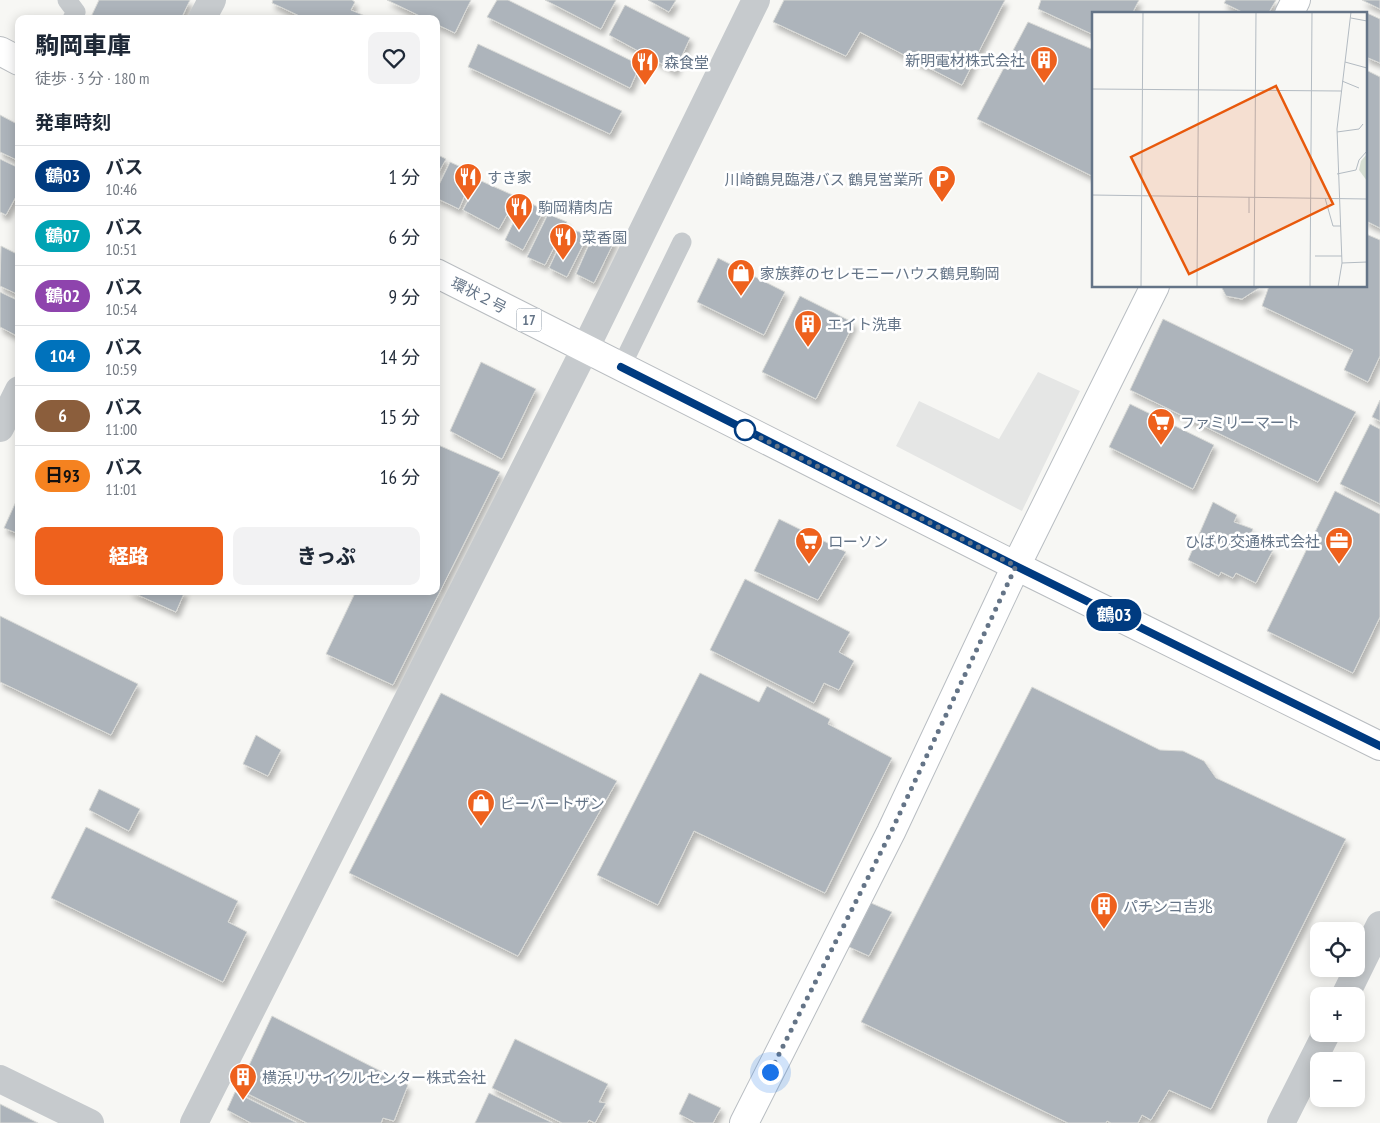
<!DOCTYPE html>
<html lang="ja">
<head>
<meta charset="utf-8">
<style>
  body { margin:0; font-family:"PT Sans Narrow","Noto Sans JP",sans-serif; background:#f2f2f3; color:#1f2937; height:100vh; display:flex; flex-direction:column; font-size:19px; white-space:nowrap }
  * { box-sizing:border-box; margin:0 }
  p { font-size:16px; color:#747a83 }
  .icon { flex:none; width:28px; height:28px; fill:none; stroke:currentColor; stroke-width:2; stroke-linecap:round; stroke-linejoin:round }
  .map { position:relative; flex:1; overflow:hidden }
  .side { position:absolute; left:15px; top:15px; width:425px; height:580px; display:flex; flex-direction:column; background:#fff; border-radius:10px; box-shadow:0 2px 12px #0003 }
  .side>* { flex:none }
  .badge { padding:0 10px; border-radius:16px; font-size:18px; line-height:32px }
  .tools { position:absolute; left:1310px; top:922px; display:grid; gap:10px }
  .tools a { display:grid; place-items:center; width:55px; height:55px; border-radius:10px; background:#fff; box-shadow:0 2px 12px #0003; font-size:25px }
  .you { position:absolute; width:25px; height:25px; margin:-12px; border:4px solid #fff; border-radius:50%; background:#1a73e8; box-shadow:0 0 0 8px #1a73e833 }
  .map>.badge { position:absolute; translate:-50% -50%; box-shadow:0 0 0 2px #fff }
  h2 { padding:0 20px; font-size:19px; line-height:45px }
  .round { display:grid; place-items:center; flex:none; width:52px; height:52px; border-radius:10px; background:#f2f2f3 }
  .headline { display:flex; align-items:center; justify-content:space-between; height:85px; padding:0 20px }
  h1 { font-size:24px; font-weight:800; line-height:38px }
  .primary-button { display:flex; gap:10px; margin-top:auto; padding:10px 20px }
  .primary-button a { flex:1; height:58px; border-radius:10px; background:#ee611d; color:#fff; font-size:20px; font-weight:800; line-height:58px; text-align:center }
  .primary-button a+a { background:#f2f2f3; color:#1f2937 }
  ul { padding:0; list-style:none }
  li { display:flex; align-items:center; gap:15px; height:60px; padding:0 20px; border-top:1px solid #e0e1e3 }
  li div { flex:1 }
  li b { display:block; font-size:19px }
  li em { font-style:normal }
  li .badge { min-width:55px; font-weight:700; text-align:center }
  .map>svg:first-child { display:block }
  .built { fill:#e5e6e5 }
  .building { fill:#adb4bb; stroke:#d8d9d6; filter:url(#shadow) }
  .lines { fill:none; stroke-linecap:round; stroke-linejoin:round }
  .secondary-casing { stroke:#b8bdc2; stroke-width:30 }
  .primary-casing { stroke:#b9bdc1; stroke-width:30 }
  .lane { stroke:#c6cacd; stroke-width:19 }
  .street { stroke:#c6cacd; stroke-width:28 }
  .secondary { stroke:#fff; stroke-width:28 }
  .primary { stroke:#fff; stroke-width:28 }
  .line-casing { stroke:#fff; stroke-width:11 }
  .line { stroke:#003b80; stroke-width:8 }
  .walk { stroke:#647487; stroke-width:5; stroke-dasharray:0 9 }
  .stop-dot { fill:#fff; stroke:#003b80; stroke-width:2.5 }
  .labels { text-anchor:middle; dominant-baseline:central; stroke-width:5; stroke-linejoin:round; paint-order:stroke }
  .shield { fill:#fff; stroke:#929eab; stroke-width:1 }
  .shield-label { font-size:14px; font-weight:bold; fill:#647487 }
  .poi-label { font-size:15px; fill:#647487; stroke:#fff; text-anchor:start }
  .street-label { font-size:15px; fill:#647487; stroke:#fff }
  .inset-road { fill:none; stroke:#b3bbc2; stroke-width:1 }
  .view { fill:#e8590c; fill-opacity:0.15; stroke:#e8590c; stroke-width:2.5 }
  .inset-edge { fill:none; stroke:#647487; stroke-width:2.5 }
</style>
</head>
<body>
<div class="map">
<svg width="1380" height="1123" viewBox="0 0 1380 1123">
  <defs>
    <filter id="shadow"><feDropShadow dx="3" dy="5.5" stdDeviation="2.5" flood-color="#0004"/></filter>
  </defs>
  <rect width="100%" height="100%" fill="#f7f7f4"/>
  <path class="built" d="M1038,372L1080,391L1022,511L896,446L919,401L999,439Z"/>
  <g class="building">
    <path d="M99,0H190L181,19H90Z"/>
    <path d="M273,0H352L355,2L351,10L372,19H306L272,3Z"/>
    <path d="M387,0H471L455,33L436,24V19H426Z"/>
    <path d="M497,0H508L640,65L630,88L487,17Z"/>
    <path d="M545,0H616L601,29Z"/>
    <path d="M648,0H676L669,12Z"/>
    <path d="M784,0H1005L962,85L860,32L846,56L773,22Z"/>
    <path d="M1041,0H1139L1132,14H1094V35L1038,9Z"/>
    <path d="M1226,0H1276L1268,14H1246L1224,3Z"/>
    <path d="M1362,0H1380V9Z"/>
    <path d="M625,5L690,38L675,71L609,35Z"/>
    <path d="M1367,13L1380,19V63L1366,57Z"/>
    <path d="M1028,22L1094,50V177L977,119Z"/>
    <path d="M478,44L622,111L610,134L468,67Z"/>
    <path d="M1366,70L1380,77V228L1366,221Z"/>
    <path d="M0,115L19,125V161L0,152Z"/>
    <path d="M436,154L446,159L436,177Z"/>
    <path d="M0,159L19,168V191L6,215L0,212Z"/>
    <path d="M450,162L474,173L459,209L436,198V191Z"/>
    <path d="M479,180L517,197L499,229L463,210Z"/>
    <path d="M524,200L544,210L523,250L505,240Z"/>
    <path d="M548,214L567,222L545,265L527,257Z"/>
    <path d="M568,228L588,235L567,277L549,268Z"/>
    <path d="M595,231L615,240L594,283L576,274Z"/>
    <path d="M1366,234L1380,240V356L1368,382L1344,370L1353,350L1262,306L1269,286H1366Z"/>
    <path d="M1,246L19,255V295L0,286Z"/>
    <path d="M718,258L785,292L764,335L697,302Z"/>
    <path d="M1221,286H1262L1242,299L1226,296Z"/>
    <path d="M0,292L19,301V337L0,327Z"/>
    <path d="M800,296L854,323L816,399L762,372Z"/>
    <path d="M1163,319L1356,412L1318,482L1130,390Z"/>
    <path d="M481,362L536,389L502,459L450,431Z"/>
    <path d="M1380,400V421L1372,417Z"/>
    <path d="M1130,404L1214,445L1193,489L1109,447Z"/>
    <path d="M1370,424L1380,429V504L1340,484Z"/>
    <path d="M436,444L500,472L393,685L326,654L356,591H436Z"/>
    <path d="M1335,491L1380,514V617L1353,673L1267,631Z"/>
    <path d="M19,495V534L4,528Z"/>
    <path d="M1213,502L1237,515L1234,522L1253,529L1249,539L1273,550L1256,583L1236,573L1233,578L1221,572L1219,576L1188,560Z"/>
    <path d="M779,519L846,552L818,600L754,571Z"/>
    <path d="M745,579L850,632L839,652L854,661L839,690L824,683L814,703L710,650Z"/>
    <path d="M129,591H185L176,612Z"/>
    <path d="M0,616L138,684L111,735L0,682Z"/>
    <path d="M700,673L759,702L767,686L830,719L828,724L892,758L825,893L694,831L658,905L597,875Z"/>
    <path d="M1032,687L1160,750L1183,751L1204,761L1216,778L1346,839L1211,1109L1169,1090L1151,1120L1142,1115L1138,1123H1111L1107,1121L1106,1123H1068L861,1022Z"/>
    <path d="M441,693L617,781L518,956L349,873Z"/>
    <path d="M256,735L281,750L268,776L243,764Z"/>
    <path d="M99,789L140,809L129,831L89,810Z"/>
    <path d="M86,827L238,901L228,922L247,932L223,982L51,898Z"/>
    <path d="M871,903L892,912L869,956L849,947Z"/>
    <path d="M272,1016L408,1085L394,1121L383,1118L381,1123H307L238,1089Z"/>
    <path d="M515,1039L608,1084L599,1102L606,1103L595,1123L589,1120L587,1123H562L492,1088Z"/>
    <path d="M235,1092L297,1123H251L227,1110Z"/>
    <path d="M489,1093L553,1123H475Z"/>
    <path d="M689,1093L721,1108L713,1123H696L679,1114Z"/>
    <path d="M0,1104L38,1123H0Z"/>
  </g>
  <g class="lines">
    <defs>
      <g id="secondary">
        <path d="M1289,14L1296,0"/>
        <path d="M744,1123L891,832L1016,566L1155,286"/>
      </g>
      <g id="primary">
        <path d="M0,51L19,61"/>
        <path d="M436,273L1016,566L1380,746"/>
      </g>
    </defs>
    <use href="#secondary" class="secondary-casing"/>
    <use href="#primary" class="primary-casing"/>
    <g class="lane">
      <path d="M67,0L76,12L72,19"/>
      <path d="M621,367L682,242"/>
    </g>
    <g class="street">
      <path d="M202,19L212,0"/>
      <path d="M0,428L19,390"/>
      <path d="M1345,996L1380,925"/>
      <path d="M0,1079L90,1123"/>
      <path d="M194,1123L585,349L756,0"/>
      <path d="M1281,1123L1326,1034"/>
    </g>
    <use href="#secondary" class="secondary"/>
    <use href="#primary" class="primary"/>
  </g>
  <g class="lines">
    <defs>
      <path id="line" d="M621,367L1016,566L1380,746"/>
    </defs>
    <use href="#line" class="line-casing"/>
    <use href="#line" class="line"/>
    <path class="walk" d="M745,430L1016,566L891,832L770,1072"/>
  </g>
  <defs>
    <symbol id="building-pin" viewBox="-11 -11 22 30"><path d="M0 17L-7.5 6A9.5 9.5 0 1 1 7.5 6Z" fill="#ee611d" stroke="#fff"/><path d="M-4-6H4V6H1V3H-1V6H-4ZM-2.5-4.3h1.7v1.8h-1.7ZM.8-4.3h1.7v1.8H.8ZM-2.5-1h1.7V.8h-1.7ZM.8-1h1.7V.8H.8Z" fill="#fff"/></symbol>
    <symbol id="restaurant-pin" viewBox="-11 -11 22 30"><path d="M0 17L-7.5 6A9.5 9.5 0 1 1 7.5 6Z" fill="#ee611d" stroke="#fff"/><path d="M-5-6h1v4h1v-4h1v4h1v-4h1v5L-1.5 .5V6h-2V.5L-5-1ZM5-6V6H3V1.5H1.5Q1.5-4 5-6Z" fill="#fff"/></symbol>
    <symbol id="parking-pin" viewBox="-11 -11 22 30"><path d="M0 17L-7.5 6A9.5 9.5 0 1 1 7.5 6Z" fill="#ee611d" stroke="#fff"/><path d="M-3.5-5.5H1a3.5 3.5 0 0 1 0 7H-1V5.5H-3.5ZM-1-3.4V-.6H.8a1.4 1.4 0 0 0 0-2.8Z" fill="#fff"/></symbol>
    <symbol id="shop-pin" viewBox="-11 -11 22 30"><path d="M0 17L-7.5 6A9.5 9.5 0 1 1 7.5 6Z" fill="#ee611d" stroke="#fff"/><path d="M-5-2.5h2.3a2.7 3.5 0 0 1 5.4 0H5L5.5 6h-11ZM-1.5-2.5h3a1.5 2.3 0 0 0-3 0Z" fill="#fff"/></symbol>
    <symbol id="supermarket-pin" viewBox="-11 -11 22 30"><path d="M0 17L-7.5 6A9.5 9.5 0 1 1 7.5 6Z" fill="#ee611d" stroke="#fff"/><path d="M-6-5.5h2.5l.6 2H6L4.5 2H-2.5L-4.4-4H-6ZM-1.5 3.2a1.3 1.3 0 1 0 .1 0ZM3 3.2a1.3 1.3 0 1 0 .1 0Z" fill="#fff"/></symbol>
    <symbol id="office-pin" viewBox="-11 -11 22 30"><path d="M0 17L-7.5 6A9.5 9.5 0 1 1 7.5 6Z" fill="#ee611d" stroke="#fff"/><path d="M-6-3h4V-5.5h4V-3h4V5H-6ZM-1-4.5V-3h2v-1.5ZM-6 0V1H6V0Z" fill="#fff"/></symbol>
  </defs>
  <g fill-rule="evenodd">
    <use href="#building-pin" x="1028" y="44" width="32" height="43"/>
    <use href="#restaurant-pin" x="629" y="46" width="32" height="43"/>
    <use href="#restaurant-pin" x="452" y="161" width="32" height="43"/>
    <use href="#parking-pin" x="926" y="163" width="32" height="43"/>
    <use href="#restaurant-pin" x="503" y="191" width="32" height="43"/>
    <use href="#restaurant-pin" x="547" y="221" width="32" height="43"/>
    <use href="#shop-pin" x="725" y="257" width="32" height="43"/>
    <use href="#building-pin" x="792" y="308" width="32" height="43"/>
    <use href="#supermarket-pin" x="1145" y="406" width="32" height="43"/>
    <use href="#supermarket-pin" x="793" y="525" width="32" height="43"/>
    <use href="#office-pin" x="1323" y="525" width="32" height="43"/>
    <use href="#shop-pin" x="465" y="787" width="32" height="43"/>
    <use href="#building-pin" x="1088" y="890" width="32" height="43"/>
    <use href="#building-pin" x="227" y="1061" width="32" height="43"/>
  </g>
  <circle class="stop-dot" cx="745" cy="430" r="10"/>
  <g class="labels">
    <rect class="shield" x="516.5" y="308.5" width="25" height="23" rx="4"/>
    <g class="shield-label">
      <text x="529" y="320">17</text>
    </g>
    <g class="poi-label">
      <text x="1025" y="60" text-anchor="end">新明電材株式会社</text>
      <text x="664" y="62">森食堂</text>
      <text x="487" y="177">すき家</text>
      <text x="923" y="179" text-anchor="end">川崎鶴見臨港バス 鶴見営業所</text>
      <text x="538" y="207">駒岡精肉店</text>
      <text x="582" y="237">菜香園</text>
      <text x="760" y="273">家族葬のセレモニーハウス鶴見駒岡</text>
      <text x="827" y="324">エイト洗車</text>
      <text x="1180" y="422">ファミリーマート</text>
      <text x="828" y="541">ローソン</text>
      <text x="1320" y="541" text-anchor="end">ひばり交通株式会社</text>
      <text x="500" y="803">ビーバートザン</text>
      <text x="1123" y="906">パチンコ吉兆</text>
      <text x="262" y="1077">横浜リサイクルセンター株式会社</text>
    </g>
    <g class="street-label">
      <text transform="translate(479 295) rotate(27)">環状２号</text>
    </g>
  </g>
  <g transform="translate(1092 12)">
    <rect width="275" height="275" fill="#f7f7f4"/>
    <path d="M275,142V169L267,158L269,149Z" fill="#d7dfd4"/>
    <path class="inset-road" d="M259,6L275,9M253,50L275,56M250,69L267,76M0,77L249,79M245,120L267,117L271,112M245,162L264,158L267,148L275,139M0,183L275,187M157,185V201M233,186L241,214H249M223,244H250M250,251L275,250M49,275L51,0M105,275L107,0M162,275L164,0M218,275L220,0M246,275L250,251L245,117L259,0"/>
    <path class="view" d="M184,74L241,192L97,262L39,145Z"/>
    <rect width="275" height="275" class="inset-edge"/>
  </g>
</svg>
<div class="tools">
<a><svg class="icon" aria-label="locate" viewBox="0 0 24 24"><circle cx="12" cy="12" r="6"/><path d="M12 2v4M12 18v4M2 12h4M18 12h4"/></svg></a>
<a>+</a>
<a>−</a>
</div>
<div class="you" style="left:770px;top:1072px"></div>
<b class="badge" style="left:1114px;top:615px;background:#003b80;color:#fff">鶴03</b>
<section class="side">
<div class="headline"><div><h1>駒岡車庫</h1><p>徒歩 · 3 分 · 180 m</p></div><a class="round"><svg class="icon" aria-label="heart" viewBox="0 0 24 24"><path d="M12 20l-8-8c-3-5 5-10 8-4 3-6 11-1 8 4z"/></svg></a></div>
<h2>発車時刻</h2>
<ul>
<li><span class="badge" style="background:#003b80;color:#fff">鶴03</span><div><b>バス</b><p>10:46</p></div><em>1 分</em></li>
<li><span class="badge" style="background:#00a3b4;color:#fff">鶴07</span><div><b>バス</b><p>10:51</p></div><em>6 分</em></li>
<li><span class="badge" style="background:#8e44ad;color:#fff">鶴02</span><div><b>バス</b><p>10:54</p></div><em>9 分</em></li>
<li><span class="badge" style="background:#0072bc;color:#fff">104</span><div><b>バス</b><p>10:59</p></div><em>14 分</em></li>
<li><span class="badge" style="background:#8b5e3c;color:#fff">6</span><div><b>バス</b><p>11:00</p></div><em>15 分</em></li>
<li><span class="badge" style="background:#f58220;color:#111">日93</span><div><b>バス</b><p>11:01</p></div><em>16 分</em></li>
</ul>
<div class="primary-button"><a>経路</a><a>きっぷ</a></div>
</section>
</div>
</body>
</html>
